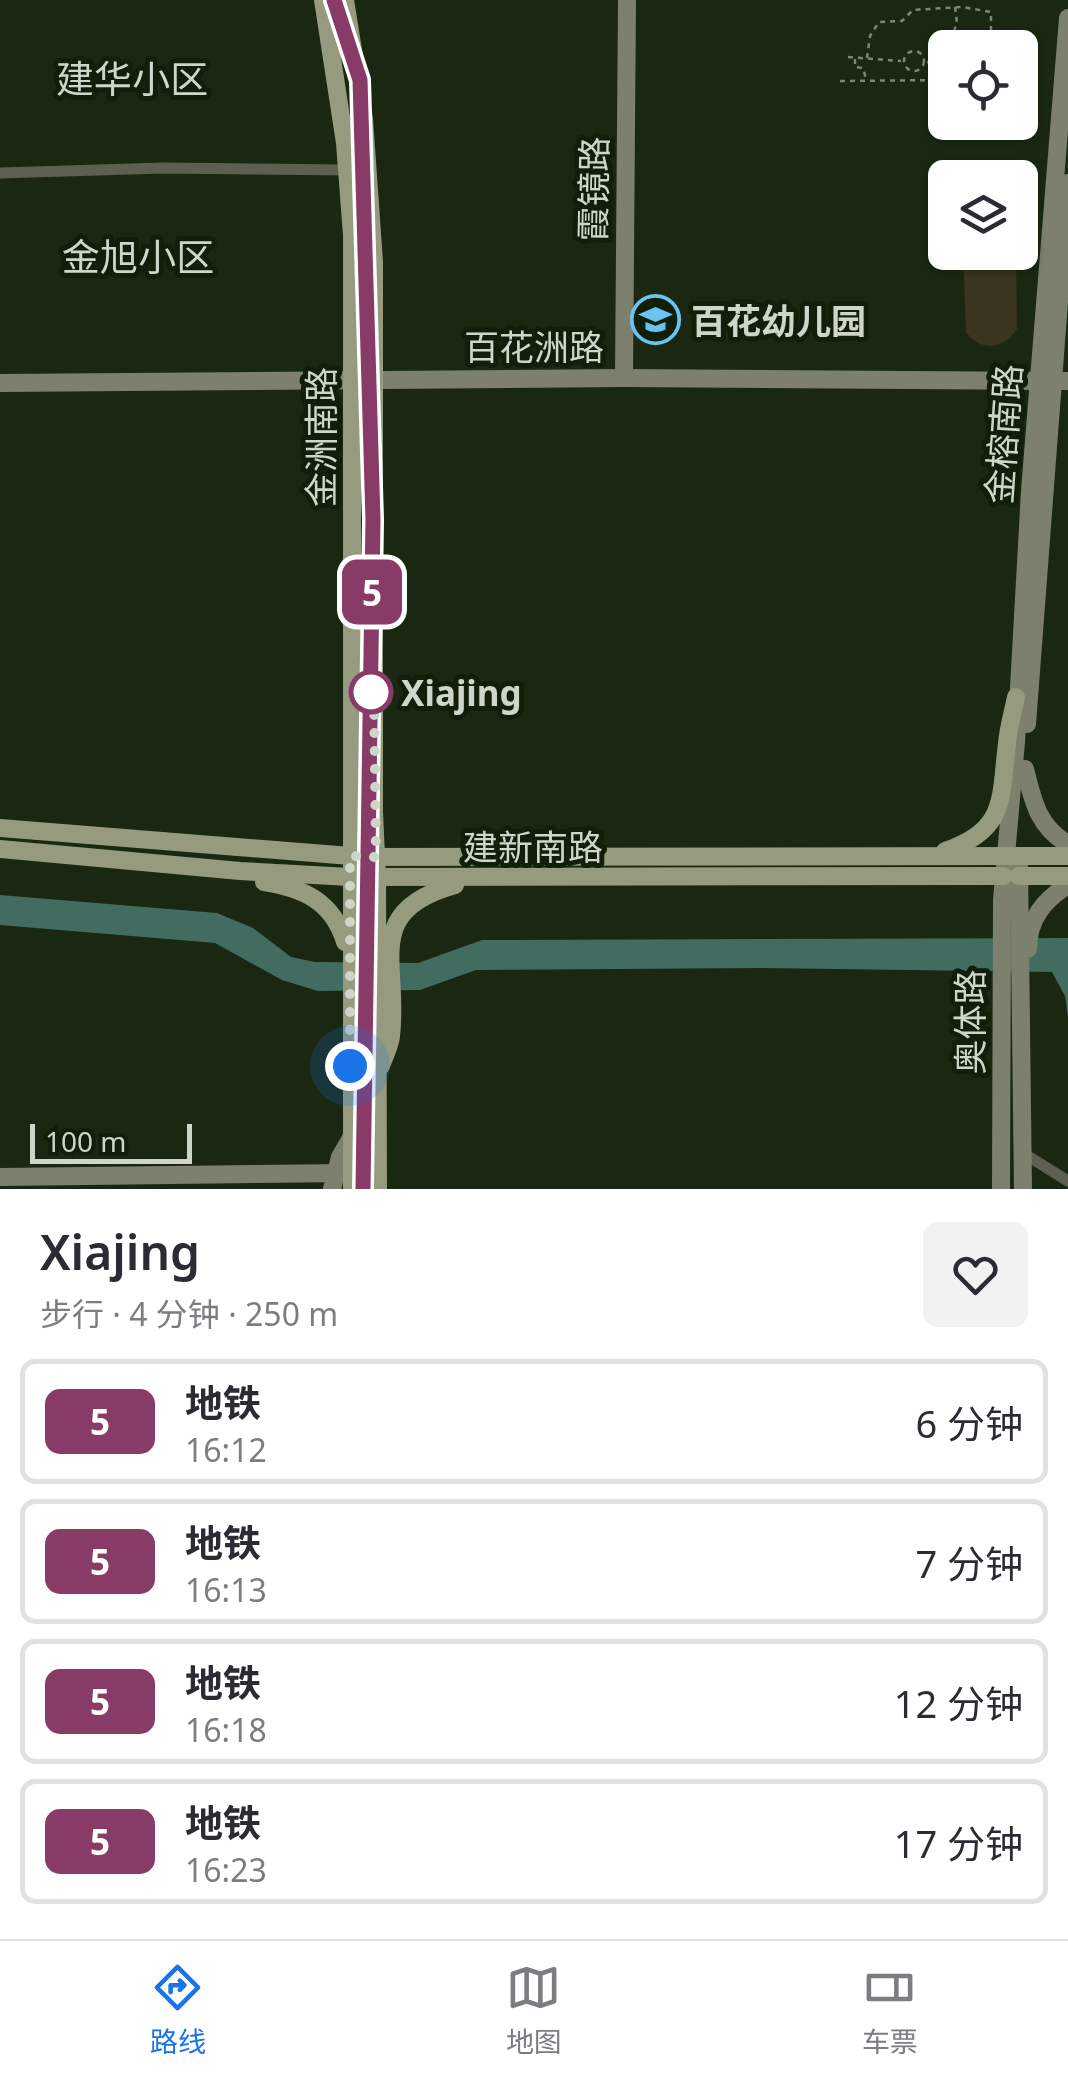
<!DOCTYPE html>
<html lang="zh">
<head>
<meta charset="utf-8">
<style>
  body { margin:0; font-family:"Noto Sans","Noto Sans SC",sans-serif; background:#f2f2f3; color:#2b2b33; height:100vh; display:flex; flex-direction:column; font-size:38px; white-space:nowrap }
  * { box-sizing:border-box; margin:0 }
  p { font-size:32px; color:#7c7c81 }
  .icon { flex:none; width:55px; height:55px; fill:none; stroke:currentColor; stroke-width:2; stroke-linecap:round; stroke-linejoin:round }
  .map { position:relative; height:1189px; overflow:hidden }
  .panel { display:flex; flex-direction:column; background:#fff; flex:1 }
  .panel>* { flex:none }
  .badge { padding:0 20px; border-radius:15px; font-size:35px; line-height:65px }
  .fabs { position:absolute; left:928px; top:30px; display:grid; gap:20px }
  .fabs a { display:grid; place-items:center; width:110px; height:110px; border-radius:15px; background:#fff; box-shadow:0 2px 8px #0004; font-size:50px }
  .scale { position:absolute; left:30px; bottom:25px; width:162px; box-sizing:border-box; padding-left:10px; border:5px solid #cdd6c8; border-top:0; font-size:28px; line-height:35px; white-space:nowrap; color:#cdd6c8; -webkit-text-stroke:8px #111e08; paint-order:stroke }
  .you { position:absolute; width:50px; height:50px; margin:-25px; border:8px solid #fff; border-radius:50%; background:#1a73e8; box-shadow:0 0 0 15px #1a73e833 }
  .map>.badge { position:absolute; translate:-50% -50%; box-shadow:0 0 0 5px #fff }
  .round { display:grid; place-items:center; flex:none; width:105px; height:105px; border-radius:15px; background:#f2f2f3 }
  .summary { display:flex; align-items:center; justify-content:space-between; height:170px; padding:0 40px }
  h1 { font-size:48px; font-weight:600; line-height:75px }
  ul { padding:0; list-style:none }
  li { display:flex; align-items:center; gap:30px; height:125px; margin:0 20px 15px; padding:0 20px; border:5px solid #e1e1e2; border-radius:15px }
  li div { flex:1 }
  li b { display:block; font-size:38px }
  li em { font-style:normal }
  li .badge { min-width:110px; font-weight:700; text-align:center }
  .menu { display:flex; justify-content:space-around; align-items:center; height:140px; border-top:2px solid #e1e1e2; background:#fff; font-size:28px; color:#7c7c81 }
  .menu a { display:grid; justify-items:center; gap:5px }
  .menu .active { color:#1a73e8 }
  .map>svg:first-child { display:block }
  .green { fill:#3a3421 }
  .water { fill:#426c60 }
  .lines { fill:none; stroke-linecap:round; stroke-linejoin:round }
  .path { stroke:#7c8775; stroke-width:2.5; stroke-dasharray:5 5; stroke-linecap:butt }
  .street { stroke:#5d5f52; stroke-width:11 }
  .secondary { stroke:#7d806c; stroke-width:18 }
  .primary { stroke:#969a7f; stroke-width:18 }
  .line-casing { stroke:#fff; stroke-width:22 }
  .line { stroke:#893b67; stroke-width:15 }
  .walk { stroke:#cdd6c8; stroke-width:10; stroke-dasharray:0 18 }
  .stop-dot { fill:#fff; stroke:#893b67; stroke-width:5 }
  .labels { text-anchor:middle; dominant-baseline:central; stroke-width:10; stroke-linejoin:round; paint-order:stroke }
  .street-label { font-size:35px; fill:#cdd6c8; stroke:#111e08 }
  .poi-label { font-size:35px; font-weight:bold; fill:#cdd6c8; stroke:#111e08; text-anchor:start }
  .stop-label { font-size:35px; font-weight:bold; fill:#cdd6c8; stroke:#111e08; text-anchor:start }
  .neighbourhood-label { font-size:38px; fill:#cdd6c8; stroke:#111e08 }
</style>
</head>
<body>
<div class="map">
<svg width="1068" height="1189" viewBox="0 0 1068 1189">
  <rect width="100%" height="100%" fill="#1a2811"/>
  <path class="green" d="M963,253H1016L1017,329C1003,350 981,352 966,332Z"/>
  <path class="water" d="M0,895L217,913L253,928L291,957L315,962L418,963L482,940L1068,938V1017L1065,996L1052,972L762,968L476,970L420,990L318,991L282,980L215,943L0,925Z"/>
  <g class="lines">
    <g class="path">
      <path d="M955,7L957,23L951,39L956,48"/>
      <circle cx="914" cy="61" r="10"/>
      <path d="M848,57L901,61"/>
      <path d="M867,58L870,36L879,22L902,21L913,10L962,7L991,12V48"/>
      <path d="M855,59V67L863,68L866,79"/>
      <path d="M927,62L945,66"/>
      <path d="M840,81L945,80"/>
    </g>
    <g class="street">
      <path d="M0,173L163,168L348,170"/>
      <path d="M1023,1153L1068,1181"/>
    </g>
    <g class="secondary">
      <path d="M624,378L627,0"/>
      <path d="M0,383L624,378L1068,381"/>
      <path d="M1027,724L1068,183"/>
      <path d="M1025,769C1033,801 1038,827 1068,844"/>
      <path d="M1019,865L1023,1189"/>
      <path d="M1028,949C1028,919 1044,900 1068,885"/>
      <path d="M0,1177L352,1173"/>
      <path d="M332,1189L340,1157L351,1138"/>
      <path d="M1001,1189L1002,900L1016,742L1030,491L1068,18"/>
    </g>
    <g class="primary">
      <path d="M323,0L345,143L352,235V1189"/>
      <path d="M345,0L364,119L374,262V812L377,878L378,1189"/>
      <path d="M0,828L363,857L1068,856"/>
      <path d="M0,849L240,871L350,877L1004,876"/>
      <path d="M945,851C1007,830 1000,799 1007,744C1008,728 1013,713 1016,697"/>
      <path d="M1019,876H1068"/>
      <path d="M264,882C304,888 333,902 345,942"/>
      <path d="M381,1066C384,1057 390,1046 391,1036C400,964 361,911 455,885"/>
    </g>
  </g>
  <g class="lines">
    <defs>
      <path id="line" d="M334,0L360,80L373,520L363,1189"/>
    </defs>
    <use href="#line" class="line-casing"/>
    <use href="#line" class="line"/>
    <path class="walk" d="M350,1066V856L376,857L374,694L371,692"/>
  </g>
  <defs>
    <symbol id="school-ring" viewBox="-11 -11 22 22"><circle r="9.5" fill="#111e08" stroke="#6bc3f2" stroke-width="1.5"/><path d="M0-5L7-2L0 1L-7-2ZM-4 1L0 2.5L4 1V4Q0 6-4 4Z" fill="#6bc3f2"/></symbol>
  </defs>
  <g fill-rule="evenodd">
    <use href="#school-ring" x="628" y="292" width="55" height="55"/>
  </g>
  <circle class="stop-dot" cx="371" cy="692" r="20"/>
  <g class="labels">
    <g class="street-label">
      <text transform="translate(593 189) rotate(-89)">霞镜路</text>
      <text x="534" y="346">百花洲路</text>
      <text transform="translate(1003 434) rotate(-86)">金榕南路</text>
      <text transform="translate(320 437) rotate(-90)">金洲南路</text>
      <text x="533" y="846">建新南路</text>
      <text transform="translate(969 1022) rotate(-90)">奥体路</text>
    </g>
    <g class="poi-label">
      <text x="691" y="320">百花幼儿园</text>
    </g>
    <g class="stop-label">
      <text x="401" y="692">Xiajing</text>
    </g>
    <g class="neighbourhood-label">
      <text x="132" y="78">建华小区</text>
      <text x="138" y="256">金旭小区</text>
    </g>
  </g>
</svg>
<div class="fabs">
<a><svg class="icon" aria-label="locate" viewBox="0 0 24 24"><circle cx="12" cy="12" r="6"/><path d="M12 2v4M12 18v4M2 12h4M18 12h4"/></svg></a>
<a><svg class="icon" aria-label="layers" viewBox="0 0 24 24"><path d="M12 4l9 5-9 5-9-5zM3 14l9 5 9-5"/></svg></a>
</div>
<div class="scale">100 m</div>
<div class="you" style="left:350px;top:1066px"></div>
<b class="badge" style="left:372px;top:592px;background:#893b67;color:#fff">5</b>
</div>
<section class="panel">
<div class="summary"><div><h1>Xiajing</h1><p>步行 · 4 分钟 · 250 m</p></div><a class="round"><svg class="icon" aria-label="heart" viewBox="0 0 24 24"><path d="M12 20l-8-8c-3-5 5-10 8-4 3-6 11-1 8 4z"/></svg></a></div>
<ul>
<li><span class="badge" style="background:#893b67;color:#fff">5</span><div><b>地铁</b><p>16:12</p></div><em>6 分钟</em></li>
<li><span class="badge" style="background:#893b67;color:#fff">5</span><div><b>地铁</b><p>16:13</p></div><em>7 分钟</em></li>
<li><span class="badge" style="background:#893b67;color:#fff">5</span><div><b>地铁</b><p>16:18</p></div><em>12 分钟</em></li>
<li><span class="badge" style="background:#893b67;color:#fff">5</span><div><b>地铁</b><p>16:23</p></div><em>17 分钟</em></li>
</ul>
</section>
<nav class="menu">
<a class="active"><svg class="icon" aria-label="directions" viewBox="0 0 24 24"><path d="M12 3l9 9-9 9-9-9zM9 14v-3h6M13 9l2 2-2 2"/></svg>路线</a>
<a><svg class="icon" aria-label="map" viewBox="0 0 24 24"><path d="M3 6l6-2 6 2 6-2v14l-6 2-6-2-6 2zM9 4v14M15 6v14"/></svg>地图</a>
<a><svg class="icon" aria-label="tickets" viewBox="0 0 24 24"><path d="M3 7h18v10H3zM15 7v10"/></svg>车票</a>
</nav>
</body>
</html>
